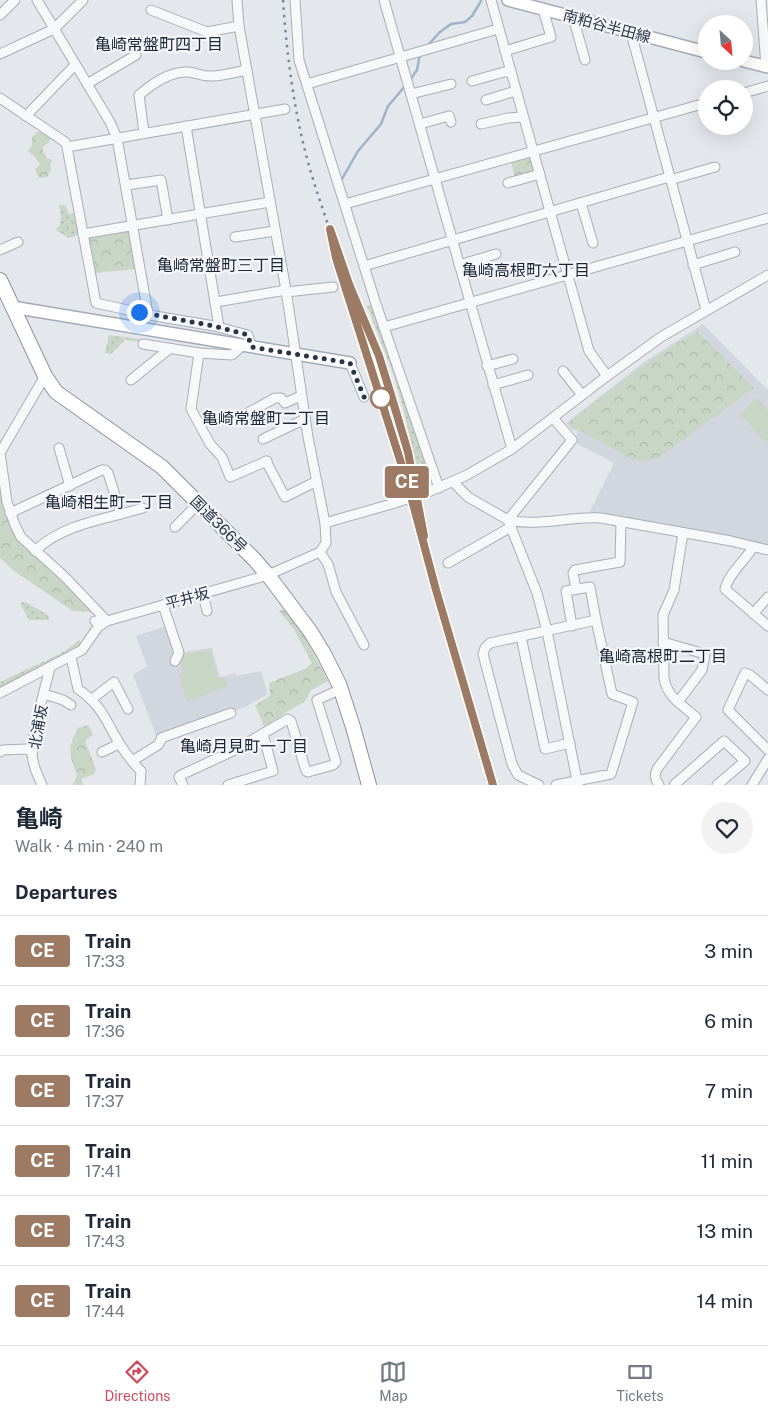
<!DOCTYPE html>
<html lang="en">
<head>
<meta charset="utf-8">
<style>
  body { margin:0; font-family:"Public Sans","Noto Sans JP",sans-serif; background:#f2f2f3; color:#1f2937; height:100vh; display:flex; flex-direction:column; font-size:19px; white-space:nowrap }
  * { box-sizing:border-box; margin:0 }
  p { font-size:16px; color:#747a83 }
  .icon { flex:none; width:28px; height:28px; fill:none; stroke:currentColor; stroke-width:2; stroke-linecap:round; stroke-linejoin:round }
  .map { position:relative; height:785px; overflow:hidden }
  .side { display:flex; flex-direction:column; background:#fff; flex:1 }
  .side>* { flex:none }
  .badge { padding:0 10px; border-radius:4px; font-size:18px; line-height:32px }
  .needle { width:32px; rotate:154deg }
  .controls { position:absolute; left:698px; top:15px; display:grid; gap:10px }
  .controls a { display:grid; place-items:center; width:55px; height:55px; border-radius:50%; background:#fff; box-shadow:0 5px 20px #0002; font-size:25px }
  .you { position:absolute; width:25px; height:25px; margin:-12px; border:4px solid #fff; border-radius:50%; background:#1a73e8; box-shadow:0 0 0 8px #1a73e833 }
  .map>.badge { position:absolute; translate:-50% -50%; box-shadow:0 0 0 2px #fff }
  h2 { padding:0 15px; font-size:19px; line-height:45px }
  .round { display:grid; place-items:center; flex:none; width:52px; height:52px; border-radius:26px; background:#f2f2f3 }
  .summary { display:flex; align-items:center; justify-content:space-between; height:85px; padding:0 15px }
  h1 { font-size:24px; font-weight:700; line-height:38px }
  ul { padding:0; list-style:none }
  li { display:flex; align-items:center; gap:15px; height:70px; padding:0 15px; border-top:1px solid #e0e1e3 }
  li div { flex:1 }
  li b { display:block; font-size:19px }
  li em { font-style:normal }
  li .badge { min-width:55px; font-weight:700; text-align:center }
  .tabs { display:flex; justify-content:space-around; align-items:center; height:70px; border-top:1px solid #e0e1e3; background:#fff; font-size:14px; color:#747a83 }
  .tabs a { display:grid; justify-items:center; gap:2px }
  .tabs .selected { color:#d1495b }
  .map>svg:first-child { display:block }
  .built { fill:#d2d6de }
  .grass { fill:url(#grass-dots) }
  .forest { fill:url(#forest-crowns) }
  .pitch { fill:#c9d6c5 }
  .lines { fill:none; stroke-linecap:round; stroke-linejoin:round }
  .stream { stroke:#9fb4cc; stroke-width:2.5 }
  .minor-casing { stroke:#a9aeb7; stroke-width:11 }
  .major-casing { stroke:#a3abb8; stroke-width:14 }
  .highway-casing { stroke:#8b94a3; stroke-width:16 }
  .minor { stroke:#f7f8fa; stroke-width:9 }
  .major { stroke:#fff; stroke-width:11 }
  .highway { stroke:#fff; stroke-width:14 }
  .rail { stroke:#7d8696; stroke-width:2.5; stroke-dasharray:2.5 5; stroke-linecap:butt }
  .minor-bridge-casing { stroke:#a9aeb7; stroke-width:11; stroke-linecap:butt }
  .minor-bridge { stroke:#f7f8fa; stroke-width:9 }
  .line-casing { stroke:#fff; stroke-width:11 }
  .line { stroke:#9d7a63; stroke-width:8 }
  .walk { stroke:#2b3445; stroke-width:5; stroke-dasharray:0 9 }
  .stop-dot { fill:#fff; stroke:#9d7a63; stroke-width:2.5 }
  .labels { text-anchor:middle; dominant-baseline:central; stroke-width:4.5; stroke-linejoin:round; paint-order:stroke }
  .street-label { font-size:15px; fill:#2b3445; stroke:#f4f6f9 }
  .neighbourhood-label { font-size:16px; fill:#1d2536; stroke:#f4f6f9 }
</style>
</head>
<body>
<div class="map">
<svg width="768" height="785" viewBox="0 0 768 785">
  <defs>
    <pattern id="grass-dots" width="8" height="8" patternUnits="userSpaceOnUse" patternTransform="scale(1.25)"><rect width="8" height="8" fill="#c9d6c5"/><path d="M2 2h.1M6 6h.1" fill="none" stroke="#adb8ab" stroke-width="1.8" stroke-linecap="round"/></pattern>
    <pattern id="forest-crowns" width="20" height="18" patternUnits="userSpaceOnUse" patternTransform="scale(1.25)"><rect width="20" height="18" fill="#c9d6c5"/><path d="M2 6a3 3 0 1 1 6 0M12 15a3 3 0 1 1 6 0" fill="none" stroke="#adb8ab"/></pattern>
  </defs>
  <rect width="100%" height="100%" fill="#e4e7ec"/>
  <g class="built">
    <path d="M703,324L768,390V547L588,515L614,463L576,443L577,431L572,430L566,423L644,362Z"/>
    <path d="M172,624L182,652L212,648L220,677L236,673L237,676L261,671L268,694L245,707L160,736L156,735L133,675L147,666L136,636Z"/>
  </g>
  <g class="grass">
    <path d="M59,205H65L69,214L76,213L80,234L69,238L57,231L56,229L59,227L61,217Z"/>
    <path d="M371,304L410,410L429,470L425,479L417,478L413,451L403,408L393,373L367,306Z"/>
    <path d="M109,335L146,340L141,342L125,340L111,354L105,353Z"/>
    <path d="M25,602L48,615L49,620H29L20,603Z"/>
    <path d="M79,640L83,645L68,657L0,690V682L38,664L42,669L39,664L65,651Z"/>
  </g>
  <g class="forest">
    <path d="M38,132H44L51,138L49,142L42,148L47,159H51L52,161L50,165L51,170L47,177L39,178L35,169L40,164L35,157L28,151L32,145V137Z"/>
    <path d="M529,156L532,157L536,172L515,179L511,161Z"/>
    <path d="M129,230L136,269L94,273L89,237Z"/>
    <path d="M698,332L754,388L658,458L642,462L631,459L580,430L574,429L568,423C610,391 650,356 698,332Z"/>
    <path d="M0,477L22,544L94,612L73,611L14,571L0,558Z"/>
    <path d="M286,609L300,628L328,681L310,691C307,704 298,705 288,711C280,717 272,722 264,727L255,705L270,696L269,683L305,669L312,663L293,628L279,611Z"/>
    <path d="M88,725L93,734L85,741L96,769L94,774L81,779L83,785H73L77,775C69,756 67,747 78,728Z"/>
  </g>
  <g class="pitch">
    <path d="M757,398L768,410V440L765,442L740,414Z"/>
    <path d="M211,650L218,678L225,677L228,686L187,702L179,674L183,673L179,659L180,654Z"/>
  </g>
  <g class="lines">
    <g class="stream">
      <path d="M427,46L440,32L451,24L465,22L472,16L481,1"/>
      <path d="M410,80L417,70L420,54"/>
      <path d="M342,179L358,151L381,124L388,106L406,85"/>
    </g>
    <defs>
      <g id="minor">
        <path d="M37,0L110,122L117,138L148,314"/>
        <path d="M295,0L299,60L376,304L439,488"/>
        <path d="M384,0L512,449"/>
        <path d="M491,0L589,351L607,376"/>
        <path d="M761,0L766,67"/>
        <path d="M151,10L207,32L239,26"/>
        <path d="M0,15L15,0"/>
        <path d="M573,17L585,60"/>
        <path d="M631,33L706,310"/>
        <path d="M505,51L551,37L543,9"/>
        <path d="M0,54L54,29L83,0"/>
        <path d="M472,81L504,72H511"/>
        <path d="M87,84L136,55"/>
        <path d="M307,84L498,29"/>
        <path d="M744,93L768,86"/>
        <path d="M411,94L451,84"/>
        <path d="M0,98L65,142L67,147L96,303L155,316L214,326L248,335L251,347"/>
        <path d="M486,100L516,91"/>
        <path d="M26,116L75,65"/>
        <path d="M420,124L449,116L451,122"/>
        <path d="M481,124L508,118L523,117"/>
        <path d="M186,126L219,327"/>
        <path d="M144,133L139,95C153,83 170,71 189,72C197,73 204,77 212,76C224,76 236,72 247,70"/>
        <path d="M67,147L285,109"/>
        <path d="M670,180L715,167"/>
        <path d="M508,183L540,174"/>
        <path d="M127,185L161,180L168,220"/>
        <path d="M581,203L593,243"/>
        <path d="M345,204L706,103"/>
        <path d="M83,234L270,202"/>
        <path d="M235,237L275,231"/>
        <path d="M0,250L18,242"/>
        <path d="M459,265L496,254"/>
        <path d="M693,265L735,252"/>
        <path d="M364,266L669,177"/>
        <path d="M286,292L333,287"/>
        <path d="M216,302L286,290"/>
        <path d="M384,327L768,218"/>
        <path d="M143,344L199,353L232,355L242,346"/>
        <path d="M199,353L191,409L210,444L222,457L230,477L267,461"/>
        <path d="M350,363L364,397"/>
        <path d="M487,366L513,359"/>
        <path d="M563,371L582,395"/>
        <path d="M45,376L0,453L7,502L15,525L21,537L65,577L107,621H95"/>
        <path d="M131,380L169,349"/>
        <path d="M493,385L528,375"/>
        <path d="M553,418L572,440L508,520C539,527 570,516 601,518L731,541L768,550"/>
        <path d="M237,419L275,398H281L285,403L301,396"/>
        <path d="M263,439L305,419"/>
        <path d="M59,448L70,486"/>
        <path d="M266,461L285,497L317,481"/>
        <path d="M453,482L468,497L508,520L537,593L547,631L578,785"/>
        <path d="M428,492L467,475L512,449L607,376L661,337L768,275"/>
        <path d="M10,513L102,470H105L108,473L121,514L143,508"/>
        <path d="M325,523L395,503"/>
        <path d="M175,527L199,503"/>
        <path d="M753,547C745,561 729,573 725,589L768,626"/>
        <path d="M35,551C57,529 92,521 121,514"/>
        <path d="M320,552L328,564L336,592L364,645"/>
        <path d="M448,563L511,527"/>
        <path d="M576,589L573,573L575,570L620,562L621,522"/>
        <path d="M203,594L207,611"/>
        <path d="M163,605L179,653L175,661"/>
        <path d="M753,614L768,597"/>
        <path d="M572,626L566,591L590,587L596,620"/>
        <path d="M521,637L545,749L570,743"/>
        <path d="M663,642L705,654L702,670L678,702"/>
        <path d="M71,657L78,689C103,706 106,722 121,746C127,755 133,763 141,771L140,785"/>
        <path d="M768,690L750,675L745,673L728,710L768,750"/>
        <path d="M0,693L82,650L98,627L107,621L268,575L320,552L326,543L325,523L308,437L286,290L239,26L237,0"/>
        <path d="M44,694L63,700L71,705"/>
        <path d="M92,699L114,682L128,709"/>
        <path d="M0,752L3,750L26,749L32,752"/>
        <path d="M102,752L119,744"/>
        <path d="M132,761L158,745L161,740V738L231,713"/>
        <path d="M42,785C37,774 32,763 32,752C33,727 44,693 50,668"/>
        <path d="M183,785L179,777L181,775L233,751L288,719L291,721L306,771L308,772L333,765L336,762L317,700L341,689"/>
        <path d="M228,785L273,771L263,734"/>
        <path d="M539,785L518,775L512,764L483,654L485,648L490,643L596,620L612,694L633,702L611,774L556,785"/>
        <path d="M659,785C655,779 654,776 657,769L696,717C682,705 667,697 664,678L663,615L674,590L683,533"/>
        <path d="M674,785L724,741L745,761L717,785"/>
        <path d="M752,785L768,759"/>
      </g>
      <g id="major">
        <path d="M508,0L706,52"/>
        <path d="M744,61L768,67"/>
        <path d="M12,307L350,363"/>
      </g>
      <path id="highway" d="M0,280L45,376L56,392L162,467L254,559L268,575L310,631L324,654L339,684L353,727L369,785"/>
    </defs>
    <use href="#minor" class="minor-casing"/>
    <use href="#major" class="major-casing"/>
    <use href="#highway" class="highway-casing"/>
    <use href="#minor" class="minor"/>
    <use href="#major" class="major"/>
    <use href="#highway" class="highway"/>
    <g class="rail">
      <path d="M283,0C287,59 295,120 312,176C318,196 325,215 331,234"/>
      <path d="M330,229L336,258L408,485L436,590L493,785"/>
      <path d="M357,302C381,360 403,420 413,483"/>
    </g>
    <defs>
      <path id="minor-bridge" d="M395,503L428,492"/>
    </defs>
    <use href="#minor-bridge" class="minor-bridge-casing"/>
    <use href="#minor-bridge" class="minor-bridge"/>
  </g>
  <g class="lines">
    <defs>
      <path id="line" d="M424,536L408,452L391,395L379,356L349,284L330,229L336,258L408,485L436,590L493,785"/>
    </defs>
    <use href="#line" class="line-casing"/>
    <use href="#line" class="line"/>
    <path class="walk" d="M139,312L214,326L248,335L251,347L350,363L364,397L381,398"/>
  </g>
  <circle class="stop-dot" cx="381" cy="398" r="10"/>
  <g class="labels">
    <g class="street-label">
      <text transform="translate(607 26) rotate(15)">南粕谷半田線</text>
      <text transform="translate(219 524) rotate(45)">国道366号</text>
      <text transform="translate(187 598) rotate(-15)">平井坂</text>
      <text transform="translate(38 727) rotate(-80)">北浦坂</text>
    </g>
    <g class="neighbourhood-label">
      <text x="159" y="44">亀崎常盤町四丁目</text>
      <text x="221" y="265">亀崎常盤町三丁目</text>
      <text x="526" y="270">亀崎高根町六丁目</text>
      <text x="266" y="418">亀崎常盤町二丁目</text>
      <text x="109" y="502">亀崎相生町一丁目</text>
      <text x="663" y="656">亀崎高根町二丁目</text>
      <text x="244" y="746">亀崎月見町一丁目</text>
    </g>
  </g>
</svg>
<div class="controls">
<a><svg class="needle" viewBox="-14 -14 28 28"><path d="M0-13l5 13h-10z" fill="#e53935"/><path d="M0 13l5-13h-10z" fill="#747a83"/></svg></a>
<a><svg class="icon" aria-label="locate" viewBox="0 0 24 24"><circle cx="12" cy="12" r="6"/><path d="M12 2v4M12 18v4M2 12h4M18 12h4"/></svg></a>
</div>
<div class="you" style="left:139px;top:312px"></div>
<b class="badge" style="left:407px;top:482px;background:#9d7a63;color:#fff">CE</b>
</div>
<section class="side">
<div class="summary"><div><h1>亀崎</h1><p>Walk · 4 min · 240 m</p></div><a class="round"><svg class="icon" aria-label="heart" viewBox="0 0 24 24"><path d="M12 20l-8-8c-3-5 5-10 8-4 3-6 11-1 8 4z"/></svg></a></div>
<h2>Departures</h2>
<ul>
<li><span class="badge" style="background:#9d7a63;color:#fff">CE</span><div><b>Train</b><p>17:33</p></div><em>3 min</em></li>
<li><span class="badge" style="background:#9d7a63;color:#fff">CE</span><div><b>Train</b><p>17:36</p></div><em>6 min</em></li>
<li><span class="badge" style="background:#9d7a63;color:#fff">CE</span><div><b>Train</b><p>17:37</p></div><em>7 min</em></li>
<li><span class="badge" style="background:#9d7a63;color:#fff">CE</span><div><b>Train</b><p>17:41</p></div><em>11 min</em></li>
<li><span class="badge" style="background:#9d7a63;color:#fff">CE</span><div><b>Train</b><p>17:43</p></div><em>13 min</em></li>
<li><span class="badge" style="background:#9d7a63;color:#fff">CE</span><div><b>Train</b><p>17:44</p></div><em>14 min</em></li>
</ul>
</section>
<nav class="tabs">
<a class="selected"><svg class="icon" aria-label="directions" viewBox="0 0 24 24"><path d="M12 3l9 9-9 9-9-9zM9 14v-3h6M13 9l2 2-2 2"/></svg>Directions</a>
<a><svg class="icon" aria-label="map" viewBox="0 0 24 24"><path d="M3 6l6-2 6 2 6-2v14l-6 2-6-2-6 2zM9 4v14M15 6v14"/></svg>Map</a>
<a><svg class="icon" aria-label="tickets" viewBox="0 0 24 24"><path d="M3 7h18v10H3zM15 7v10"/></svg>Tickets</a>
</nav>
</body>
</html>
